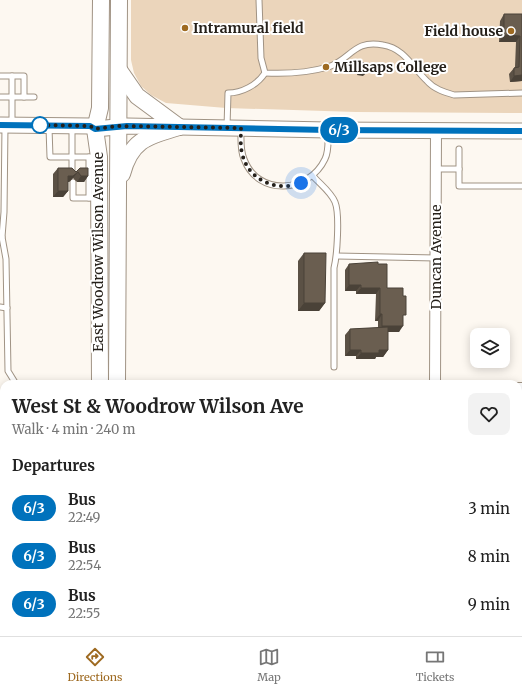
<!DOCTYPE html>
<html lang="en">
<head>
<meta charset="utf-8">
<style>
  body { margin:0; font-family:Merriweather,serif; background:#f2f2f2; color:#222; height:100vh; display:flex; flex-direction:column; font-size:15px; white-space:nowrap }
  * { box-sizing:border-box; margin:0 }
  p { font-size:13px; color:#767676 }
  .icon { flex:none; width:22px; height:22px; fill:none; stroke:currentColor; stroke-width:2; stroke-linecap:round; stroke-linejoin:round }
  .map { position:relative; flex:1; overflow:hidden }
  .details { position:absolute; left:0px; top:380px; width:522px; height:256px; display:flex; flex-direction:column; background:#fff; border-radius:12px 12px 0 0; box-shadow:0 2px 10px #0003 }
  .details>* { flex:none }
  .badge { padding:0 8px; border-radius:13px; font-size:14px; line-height:26px }
  .fabs { position:absolute; left:470px; top:328px; display:grid; gap:8px }
  .fabs a { display:grid; place-items:center; width:40px; height:40px; border-radius:8px; background:#fff; box-shadow:0 2px 10px #0003; font-size:20px }
  .you { position:absolute; width:20px; height:20px; margin:-10px; border:3px solid #fff; border-radius:50%; background:#1a73e8; box-shadow:0 0 0 6px #1a73e833 }
  .map>.badge { position:absolute; translate:-50% -50%; box-shadow:0 0 0 2px #fff }
  h2 { padding:0 12px; font-size:15px; line-height:36px }
  .round { display:grid; place-items:center; flex:none; width:42px; height:42px; border-radius:8px; background:#f2f2f2 }
  .overview { display:flex; align-items:center; justify-content:space-between; height:68px; padding:0 12px }
  h1 { font-size:19px; font-weight:700; line-height:30px }
  ul { padding:0; list-style:none }
  li { display:flex; align-items:center; gap:12px; height:48px; padding:0 12px }
  li div { flex:1 }
  li b { display:block; font-size:15px }
  li em { font-style:normal }
  li .badge { min-width:44px; font-weight:700; text-align:center }
  .dock { display:flex; justify-content:space-around; align-items:center; height:56px; border-top:1px solid #e0e0e0; background:#fff; font-size:11px; color:#767676 }
  .dock a { display:grid; justify-items:center; gap:2px }
  .dock .current { color:#9e6a21 }
  .map>svg:first-child { display:block }
  .green { fill:#ebd5bb }
  .lines { fill:none; stroke-linecap:round; stroke-linejoin:round }
  .lane-casing { stroke:#a09384; stroke-width:7 }
  .street-casing { stroke:#a09384; stroke-width:12 }
  .secondary-casing { stroke:#a09384; stroke-width:17 }
  .primary-casing { stroke:#a09384; stroke-width:18 }
  .lane { stroke:#fff; stroke-width:5 }
  .street { stroke:#fff; stroke-width:10 }
  .secondary { stroke:#fff; stroke-width:15 }
  .primary { stroke:#fff; stroke-width:16 }
  .wall { fill:#5b5145 }
  .shaded-wall { fill:#4a4238 }
  .building { fill:#6a5e50; stroke:#4a4238 }
  .line-casing { stroke:#fff; stroke-width:9 }
  .line { stroke:#0072bc; stroke-width:6 }
  .walk { stroke:#25201a; stroke-width:4; stroke-dasharray:0 7.2 }
  .poi-dot { fill:#9e6a21; stroke:#fff; stroke-width:1.5 }
  .stop-dot { fill:#fff; stroke:#0072bc; stroke-width:2 }
  .labels { text-anchor:middle; dominant-baseline:central; stroke-width:4; stroke-linejoin:round; paint-order:stroke }
  .poi-label { font-size:14px; font-weight:bold; fill:#25201a; stroke:#fff; text-anchor:start }
  .street-label { font-size:14px; fill:#25201a; stroke:#fff }
</style>
</head>
<body>
<div class="map">
<svg width="522" height="636" viewBox="0 0 522 636">
  <rect width="100%" height="100%" fill="#fdf8f1"/>
  <path class="green" d="M131,0H522V113L356,112L226,108L166,103L151,95L141,86L134,73L131,60Z"/>
  <g class="lines">
    <defs>
      <g id="lane">
        <path d="M259,0L261,58L265,73C286,74 307,73 328,67C351,60 353,39 383,45C404,48 413,68 427,81C434,89 444,92 454,95L522,93"/>
        <path d="M0,76H24V97"/>
        <path d="M0,97H34"/>
        <path d="M12,125V76"/>
        <path d="M72,127V173"/>
        <path d="M227,127L228,93C242,93 257,85 265,73"/>
        <path d="M49,128L50,157H96"/>
        <path d="M241,129C241,139 240,150 244,159C258,197 309,193 325,159C329,151 328,141 328,132"/>
        <path d="M459,149V186H522"/>
        <path d="M89,157V198"/>
        <path d="M436,169H459"/>
        <path d="M313,176C320,184 331,192 335,202C340,214 337,256 334,268V367"/>
        <path d="M73,182V198H96"/>
        <path d="M0,236L2,237L6,259L8,371L16,384"/>
        <path d="M2,237L4,212L5,126"/>
        <path d="M337,256L436,258"/>
        <path d="M0,307L7,308"/>
        <path d="M0,403H4"/>
        <path d="M0,575L4,576"/>
      </g>
      <g id="street">
        <path d="M435,384L436,130"/>
        <path d="M518,388H522"/>
        <path d="M518,547H522"/>
        <path d="M433,636V632"/>
      </g>
      <path id="secondary" d="M0,125L90,126L95,129L127,126L328,130L522,131"/>
      <g id="primary">
        <path d="M119,70L137,96L179,127"/>
        <path d="M122,174C131,139 149,136 179,127"/>
        <path d="M100,384L99,157L95,129L100,108L101,0"/>
        <path d="M117,384L119,0"/>
        <path d="M85,636L86,632"/>
        <path d="M104,636V632"/>
        <path d="M127,636V632"/>
      </g>
    </defs>
    <use href="#lane" class="lane-casing"/>
    <use href="#street" class="street-casing"/>
    <use href="#secondary" class="secondary-casing"/>
    <use href="#primary" class="primary-casing"/>
    <use href="#lane" class="lane"/>
    <use href="#street" class="street"/>
    <use href="#secondary" class="secondary"/>
    <use href="#primary" class="primary"/>
  </g>
  <g class="wall">
    <path d="M504,14H522V81L510,82L509,74L514,68L515,67L516,42H499L500,21Z"/>
    <path d="M58,168L76,172L80,168L88,176L84,182H77L73,178L69,182H68V191L63,197H53V174Z"/>
    <path d="M304,253L325,303L319,311H298V261Z"/>
    <path d="M349,264H378L387,288L403,318L399,332H388V350L383,357H376L375,359H356V356H345V335L350,329L378,328V321H375L376,294H356V291H345V270Z"/>
  </g>
  <g class="shaded-wall">
    <path d="M504,35L520,36L516,42H499Z"/>
    <path d="M358,72L365,74L363,76L357,75Z"/>
    <path d="M522,75V81L510,82L514,76Z"/>
    <path d="M78,172L73,178L69,182H64L68,176Z"/>
    <path d="M81,176H88L84,182H77Z"/>
    <path d="M58,191H68L63,197H53Z"/>
    <path d="M349,285H361L356,291H345Z"/>
    <path d="M361,288H380L376,294H356Z"/>
    <path d="M304,303H325L319,311H298Z"/>
    <path d="M380,314H382L378,321H375Z"/>
    <path d="M382,326H403L399,332H378Z"/>
    <path d="M350,350H361L356,356H345Z"/>
    <path d="M379,350H388L383,357H376L375,359H356L361,353Z"/>
  </g>
  <g class="building">
    <path d="M504,14H522V75L514,76V68L519,67L520,36L504,35Z"/>
    <path d="M363,62L367,70L365,74L358,72V69Z"/>
    <path d="M58,168H72L76,172L80,168H88V176H81L78,172L73,176H68V191H58Z"/>
    <path d="M304,253H326L325,303H304Z"/>
    <path d="M378,262V264H387V288H403V296H406V315H403V326H382V314H380V288H361V285H349V264Z"/>
    <path d="M388,327V350H379V353H361V350H350V329Z"/>
  </g>
  <g class="lines">
    <defs>
      <path id="line" d="M0,125L90,126L95,129L127,126L328,130L522,131"/>
    </defs>
    <use href="#line" class="line-casing"/>
    <use href="#line" class="line"/>
    <path class="walk" d="M40,125H37L90,126L95,129L118,126L241,128C241,136 240,145 242,153C248,181 277,192 301,183"/>
  </g>
  <g class="poi-dot">
    <circle cx="185" cy="28" r="4"/>
    <circle cx="511" cy="31" r="4"/>
    <circle cx="326" cy="67" r="4"/>
  </g>
  <circle class="stop-dot" cx="40" cy="125" r="8"/>
  <g class="labels">
    <g class="poi-label">
      <text x="193" y="28">Intramural field</text>
      <text x="503" y="31" text-anchor="end">Field house</text>
      <text x="334" y="67">Millsaps College</text>
    </g>
    <g class="street-label">
      <text transform="translate(98 252) rotate(-90)">East Woodrow Wilson Avenue</text>
      <text transform="translate(436 257) rotate(-90)">Duncan Avenue</text>
    </g>
  </g>
</svg>
<div class="fabs">
<a><svg class="icon" aria-label="layers" viewBox="0 0 24 24"><path d="M12 4l9 5-9 5-9-5zM3 14l9 5 9-5"/></svg></a>
</div>
<div class="you" style="left:301px;top:183px"></div>
<b class="badge" style="left:339px;top:130px;background:#0072bc;color:#fff">6/3</b>
<section class="details">
<div class="overview"><div><h1>West St &amp; Woodrow Wilson Ave</h1><p>Walk · 4 min · 240 m</p></div><a class="round"><svg class="icon" aria-label="heart" viewBox="0 0 24 24"><path d="M12 20l-8-8c-3-5 5-10 8-4 3-6 11-1 8 4z"/></svg></a></div>
<h2>Departures</h2>
<ul>
<li><span class="badge" style="background:#0072bc;color:#fff">6/3</span><div><b>Bus</b><p>22:49</p></div><em>3 min</em></li>
<li><span class="badge" style="background:#0072bc;color:#fff">6/3</span><div><b>Bus</b><p>22:54</p></div><em>8 min</em></li>
<li><span class="badge" style="background:#0072bc;color:#fff">6/3</span><div><b>Bus</b><p>22:55</p></div><em>9 min</em></li>
</ul>
</section>
</div>
<nav class="dock">
<a class="current"><svg class="icon" aria-label="directions" viewBox="0 0 24 24"><path d="M12 3l9 9-9 9-9-9zM9 14v-3h6M13 9l2 2-2 2"/></svg>Directions</a>
<a><svg class="icon" aria-label="map" viewBox="0 0 24 24"><path d="M3 6l6-2 6 2 6-2v14l-6 2-6-2-6 2zM9 4v14M15 6v14"/></svg>Map</a>
<a><svg class="icon" aria-label="tickets" viewBox="0 0 24 24"><path d="M3 7h18v10H3zM15 7v10"/></svg>Tickets</a>
</nav>
</body>
</html>
